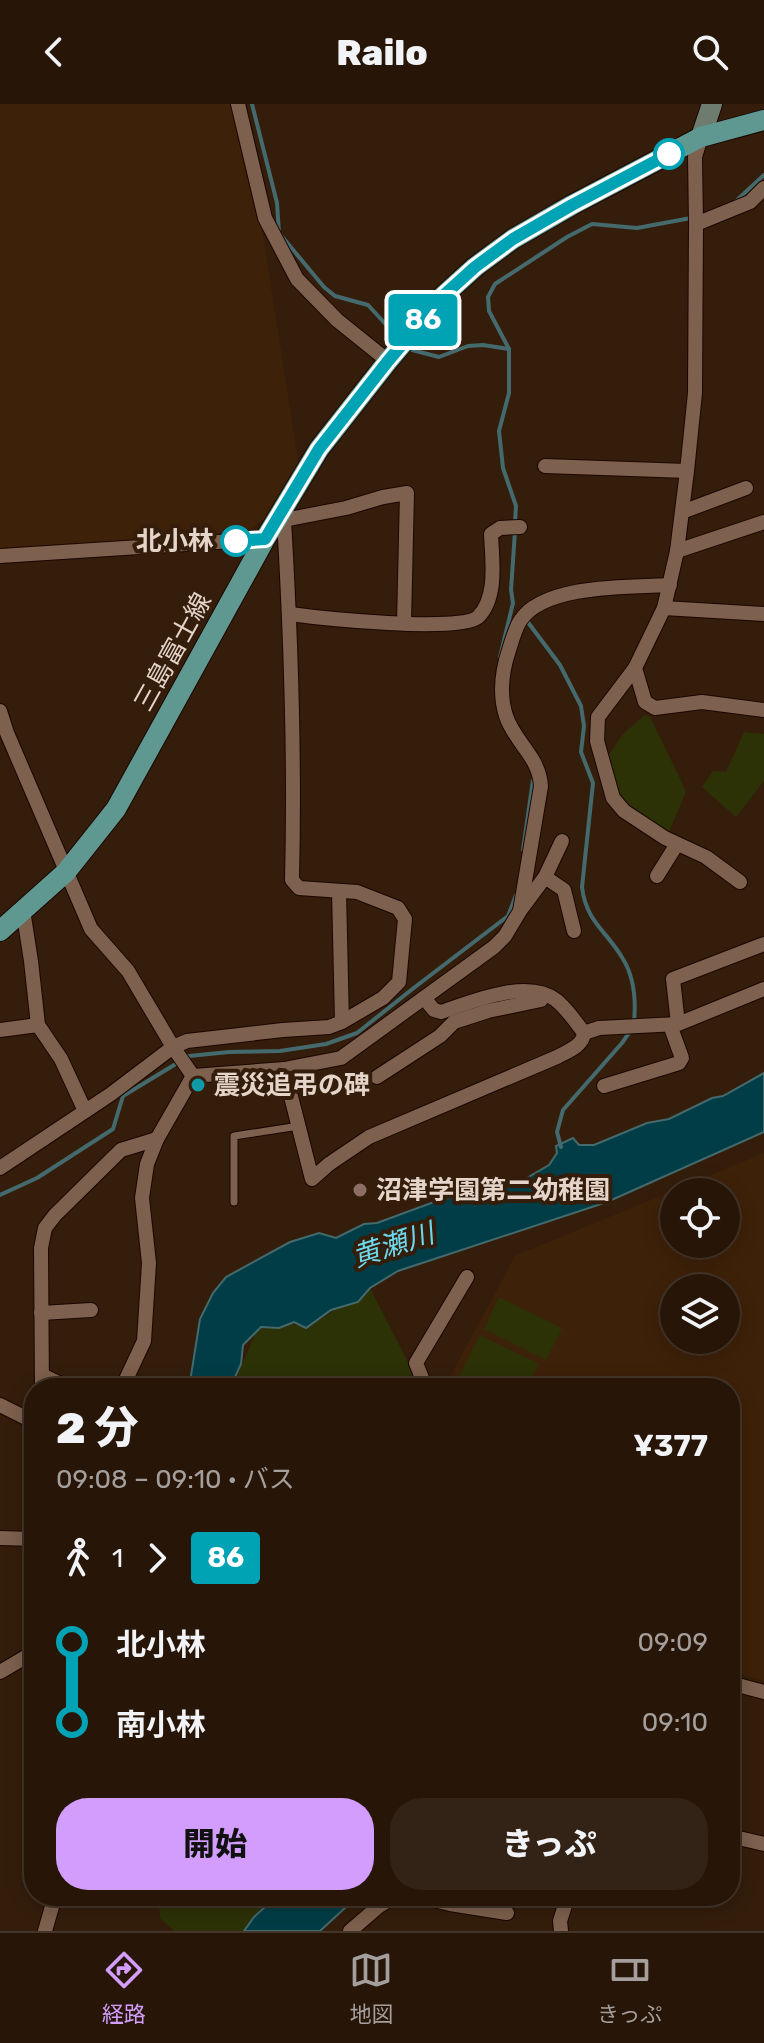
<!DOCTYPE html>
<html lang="ja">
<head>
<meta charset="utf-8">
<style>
  body { margin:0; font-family:Rubik,"Noto Sans JP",sans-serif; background:#332316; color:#f1f3f6; height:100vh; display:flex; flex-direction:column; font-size:30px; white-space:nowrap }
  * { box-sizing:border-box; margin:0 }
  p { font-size:26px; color:#a49f9c }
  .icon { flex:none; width:44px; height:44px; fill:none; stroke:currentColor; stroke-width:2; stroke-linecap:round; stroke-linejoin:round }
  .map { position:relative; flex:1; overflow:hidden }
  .panel { position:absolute; left:24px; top:1274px; width:716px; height:528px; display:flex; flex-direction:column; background:#271608; border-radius:32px; box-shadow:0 4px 20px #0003,0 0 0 2px #433529 }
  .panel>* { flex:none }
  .badge { padding:0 16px; border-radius:6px; font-size:28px; line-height:52px }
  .fabs { position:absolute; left:660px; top:1074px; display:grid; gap:16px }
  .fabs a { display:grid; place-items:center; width:80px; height:80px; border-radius:50%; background:#271608; box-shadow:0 4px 20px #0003,0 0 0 2px #433529; font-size:40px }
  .map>.badge { position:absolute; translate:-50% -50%; box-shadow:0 0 0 4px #fff }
  .legs { display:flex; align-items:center; gap:12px; height:88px; padding:0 32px; font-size:26px }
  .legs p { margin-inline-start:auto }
  .summary { display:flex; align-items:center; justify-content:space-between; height:136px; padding:0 32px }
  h1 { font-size:44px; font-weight:800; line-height:60px }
  .action { display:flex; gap:16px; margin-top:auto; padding:16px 32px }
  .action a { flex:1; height:92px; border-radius:32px; background:#d29dfd; color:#111; font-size:32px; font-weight:800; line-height:92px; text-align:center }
  .action a+a { background:#332316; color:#f1f3f6 }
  ul { padding:0 32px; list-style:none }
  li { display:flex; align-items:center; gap:28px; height:80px; font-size:30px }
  li i { display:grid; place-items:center; width:12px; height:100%; margin:0 10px; background:currentColor }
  li i::after { content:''; width:20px; height:20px; margin:-10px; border:6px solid; border-radius:50%; background:#271608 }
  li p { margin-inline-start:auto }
  li:first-child i { background:linear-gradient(#0000 50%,currentColor 0) }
  li:last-child i { background:linear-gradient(currentColor 50%,#0000 0) }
  header { display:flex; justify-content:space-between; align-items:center; height:104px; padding:0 32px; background:#271608; font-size:36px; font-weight:800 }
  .menu { display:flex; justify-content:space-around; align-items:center; height:112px; border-top:2px solid #433529; background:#271608; font-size:22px; color:#a49f9c }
  .menu a { display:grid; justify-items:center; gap:4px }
  .menu .selected { color:#d29dfd }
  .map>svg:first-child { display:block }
  .built { fill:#3e2109; fill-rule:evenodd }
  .green { fill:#2d3106 }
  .water { fill:#003d46; stroke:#446a6d; stroke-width:2 }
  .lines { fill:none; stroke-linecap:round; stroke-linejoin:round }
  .stream { stroke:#446a6d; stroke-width:4 }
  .lane-casing { stroke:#1b0600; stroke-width:9 }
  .street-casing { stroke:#1b0600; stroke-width:16 }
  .secondary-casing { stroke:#1b0600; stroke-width:22 }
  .primary-casing { stroke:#1b0600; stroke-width:22 }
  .lane { stroke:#7d604d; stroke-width:7 }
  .street { stroke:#7d604d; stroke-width:14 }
  .secondary { stroke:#6e7b6f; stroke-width:20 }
  .primary { stroke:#5f9791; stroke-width:20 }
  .line-1-casing { stroke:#fff; stroke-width:18 }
  .line-1 { stroke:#00a3b4; stroke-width:12 }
  .stop-1-dot { fill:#fff; stroke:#00a3b4; stroke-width:4 }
  .culture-dot { fill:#0f9aa8; stroke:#341d0b; stroke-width:3 }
  .education-dot { fill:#8d6e63; stroke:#341d0b; stroke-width:3 }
  .labels { text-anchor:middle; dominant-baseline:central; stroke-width:8; stroke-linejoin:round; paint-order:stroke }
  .stop-label { font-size:26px; font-weight:bold; fill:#e4d4c9; stroke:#341d0b; text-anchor:end }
  .street-label { font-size:26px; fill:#e4d4c9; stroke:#341d0b }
  .poi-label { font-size:26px; font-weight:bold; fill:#e4d4c9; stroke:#341d0b; text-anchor:start }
  .water-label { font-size:28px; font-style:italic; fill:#6bd8eb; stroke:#341d0b }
</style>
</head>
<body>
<header><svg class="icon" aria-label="back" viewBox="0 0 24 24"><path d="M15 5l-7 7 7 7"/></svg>Railo<svg class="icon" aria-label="search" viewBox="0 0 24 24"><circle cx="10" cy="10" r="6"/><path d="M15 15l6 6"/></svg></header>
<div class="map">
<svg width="764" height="1827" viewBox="0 0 764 1827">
  <rect width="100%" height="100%" fill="#341d0b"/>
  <g class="built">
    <path d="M0,0H234L258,99L299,363L278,405L251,425L217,430L0,446Z"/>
    <path d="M764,1049V1577L730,1567V1284H444L515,1152ZM674,1088H726V1140H674ZM674,1184H726V1236H674Z"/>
  </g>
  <g class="green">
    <path d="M645,611L650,612C661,638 675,662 686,688L668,730L627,700L616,686L606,655L623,630Z"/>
    <path d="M744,628L764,630V677L736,713L702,683L713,667L726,668Z"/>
    <path d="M370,1184L415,1272L403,1284H232L257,1226L290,1219L306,1224Z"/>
    <path d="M499,1193L562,1224L546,1256L484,1225Z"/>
    <path d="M480,1231L539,1260L527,1284H453Z"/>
    <path d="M161,1792H278L243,1827H174L160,1814L159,1793Z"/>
  </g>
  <g class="water">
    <path d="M764,969V1028L607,1098L398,1167L370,1184L358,1198L331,1206L306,1224L294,1218L279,1224L261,1223L243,1241L241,1260L230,1284H189L200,1215L213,1189L226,1173L290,1138L319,1129L336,1134L364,1120L377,1119L442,1095L471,1091L525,1075L549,1061L557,1049L556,1042L573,1034L579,1041H594L647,1019L669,1015L712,994L723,992Z"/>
    <path d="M277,1792H358L320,1827H244L254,1813Z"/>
  </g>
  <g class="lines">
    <g class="stream">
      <path d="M252,0L277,99L279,129L324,183L335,192L368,201L391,226"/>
      <path d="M736,97L764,71"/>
      <path d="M412,246L439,253L468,242L483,241L509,245"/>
      <path d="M515,419L516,402L503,364L499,327L509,289V245L489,207L488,193L495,180L567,133L592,120L637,124L691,114"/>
      <path d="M527,517L560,561L581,602L584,622L581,648L593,679L582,783C586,818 607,827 623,855C634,873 636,897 634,918"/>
      <path d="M500,553L513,499L511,486L515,427"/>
      <path d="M523,746L533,676"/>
      <path d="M561,1043L557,1028L563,1006L622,939L631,926"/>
      <path d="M0,1091L37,1074L113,1025L123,992L189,952L229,948L280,947L326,940L357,929L415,883L508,812L516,791"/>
    </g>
    <defs>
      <g id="lane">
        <path d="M234,1098V1032L299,1022"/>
        <path d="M647,1792L666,1797"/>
      </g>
      <g id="street">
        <path d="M238,0L265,114L297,175L337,216L388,257"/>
        <path d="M701,33L695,53L696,120L695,289L687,367L677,447L664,504L635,564L645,598L655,604L702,598L764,606"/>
        <path d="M696,120L750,98L764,84"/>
        <path d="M545,362L687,367"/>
        <path d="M682,408L746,384"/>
        <path d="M284,416L346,404L383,393L407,389L404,519"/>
        <path d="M677,447L764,418"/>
        <path d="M0,452L265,435"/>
        <path d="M664,504L764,510"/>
        <path d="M290,510C319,514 460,529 478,513C498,493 492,456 491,430L500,424L520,423"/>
        <path d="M635,564L598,613L597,637L613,694L624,707L665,734L706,753L740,778"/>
        <path d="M0,607L7,629L91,825L128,867L173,943L193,972"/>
        <path d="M657,772L677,740"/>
        <path d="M545,773L562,737"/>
        <path d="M339,787L342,918"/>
        <path d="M522,804L545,773L564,786L574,827"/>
        <path d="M23,806L31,857L38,921"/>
        <path d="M424,894L434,906L441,908C471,898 527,874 556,896C567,905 576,918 584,929L599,924L678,920L764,885"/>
        <path d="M678,920L673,875L764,840"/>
        <path d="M0,926L38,921L61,955L85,1007"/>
        <path d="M284,965L312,1075L329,1060L369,1033L557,953C568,947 583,942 584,929"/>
        <path d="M377,973L440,932L454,918L488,907L541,896L544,891"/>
        <path d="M604,982L679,959L682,954L670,921"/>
        <path d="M0,1064L111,990L173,943L187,937L283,926L329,923L342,918L383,894L399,878L405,815L398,804L357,788L299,784L292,776C295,656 291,535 284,416L280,412"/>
        <path d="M41,1209L91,1206"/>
        <path d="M42,1271L69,1284"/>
        <path d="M42,1284L41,1144L45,1124L55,1111L121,1046L157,1035"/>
        <path d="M122,1284L144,1237L149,1159L142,1094L147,1060L157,1035L193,972L284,965L341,954L494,843L505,832L520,807L541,682C539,652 515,639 506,612C499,590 502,567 509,546C512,537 515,525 520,517C543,480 630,483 670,481"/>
        <path d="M426,1284L416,1259L467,1173"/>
        <path d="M0,1301L34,1318"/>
        <path d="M0,1434L34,1435"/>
        <path d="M0,1568L34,1548"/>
        <path d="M730,1579L764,1588"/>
        <path d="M730,1732L764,1740"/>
        <path d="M418,1792L450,1800L507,1809"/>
        <path d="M45,1827L55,1792"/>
        <path d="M350,1827L379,1802L395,1792"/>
        <path d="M561,1827L560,1817L568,1792"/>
      </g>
      <path id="secondary" d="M701,33L712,0"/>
      <path id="primary" d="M0,827L66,768L116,705L265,435L319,345L388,257L443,192L475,163L513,135L572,101L701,33L764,16"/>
    </defs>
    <use href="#lane" class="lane-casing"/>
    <use href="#street" class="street-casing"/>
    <use href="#secondary" class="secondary-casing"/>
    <use href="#primary" class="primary-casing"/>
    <use href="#lane" class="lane"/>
    <use href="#street" class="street"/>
    <use href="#secondary" class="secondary"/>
    <use href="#primary" class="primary"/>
  </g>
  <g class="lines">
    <defs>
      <path id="line-1" d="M236,437L265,435L319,345L388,257L443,192L475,163L513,135L572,101L669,50"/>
    </defs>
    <use href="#line-1" class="line-1-casing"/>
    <use href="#line-1" class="line-1"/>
  </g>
  <g class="stop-1-dot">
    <circle cx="669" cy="50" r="14"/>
    <circle cx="236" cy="437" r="14"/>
  </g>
  <circle class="culture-dot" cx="198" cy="981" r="8"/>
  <circle class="education-dot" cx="360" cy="1086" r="8"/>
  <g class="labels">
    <g class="stop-label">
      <text x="214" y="437">北小林</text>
    </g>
    <g class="street-label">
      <text transform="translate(173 548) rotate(-61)">三島富士線</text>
    </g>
    <g class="poi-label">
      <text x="214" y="981">震災追弔の碑</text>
      <text x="376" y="1086">沼津学園第二幼稚園</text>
    </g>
    <g class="water-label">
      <text transform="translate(393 1141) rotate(-18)">黄瀬川</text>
    </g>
  </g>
</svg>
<div class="fabs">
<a><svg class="icon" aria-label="locate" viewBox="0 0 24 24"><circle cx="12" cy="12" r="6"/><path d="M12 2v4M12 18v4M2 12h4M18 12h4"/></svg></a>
<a><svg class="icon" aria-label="layers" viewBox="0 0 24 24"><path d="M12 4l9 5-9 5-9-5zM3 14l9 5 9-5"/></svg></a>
</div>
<b class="badge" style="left:423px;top:216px;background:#00a3b4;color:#fff">86</b>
<section class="panel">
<div class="summary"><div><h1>2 分</h1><p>09:08 – 09:10 · バス</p></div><b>¥377</b></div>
<div class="legs"><svg class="icon" aria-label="walk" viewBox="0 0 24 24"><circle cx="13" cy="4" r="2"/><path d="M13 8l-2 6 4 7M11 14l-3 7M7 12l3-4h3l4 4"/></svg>1<svg class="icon" aria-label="forward" viewBox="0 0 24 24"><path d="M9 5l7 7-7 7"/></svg><b class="badge" style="background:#00a3b4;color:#fff">86</b></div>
<ul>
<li><i style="color:#00a3b4"></i><b>北小林</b><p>09:09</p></li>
<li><i style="color:#00a3b4"></i><b>南小林</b><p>09:10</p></li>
</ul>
<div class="action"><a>開始</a><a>きっぷ</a></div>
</section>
</div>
<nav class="menu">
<a class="selected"><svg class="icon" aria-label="directions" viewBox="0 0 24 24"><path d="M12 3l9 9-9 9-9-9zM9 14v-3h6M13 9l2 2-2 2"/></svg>経路</a>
<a><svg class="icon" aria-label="map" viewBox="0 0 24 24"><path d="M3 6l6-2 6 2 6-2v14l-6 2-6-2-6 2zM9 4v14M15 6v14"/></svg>地図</a>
<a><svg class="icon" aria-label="tickets" viewBox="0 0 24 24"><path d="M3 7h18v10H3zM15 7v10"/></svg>きっぷ</a>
</nav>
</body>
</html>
